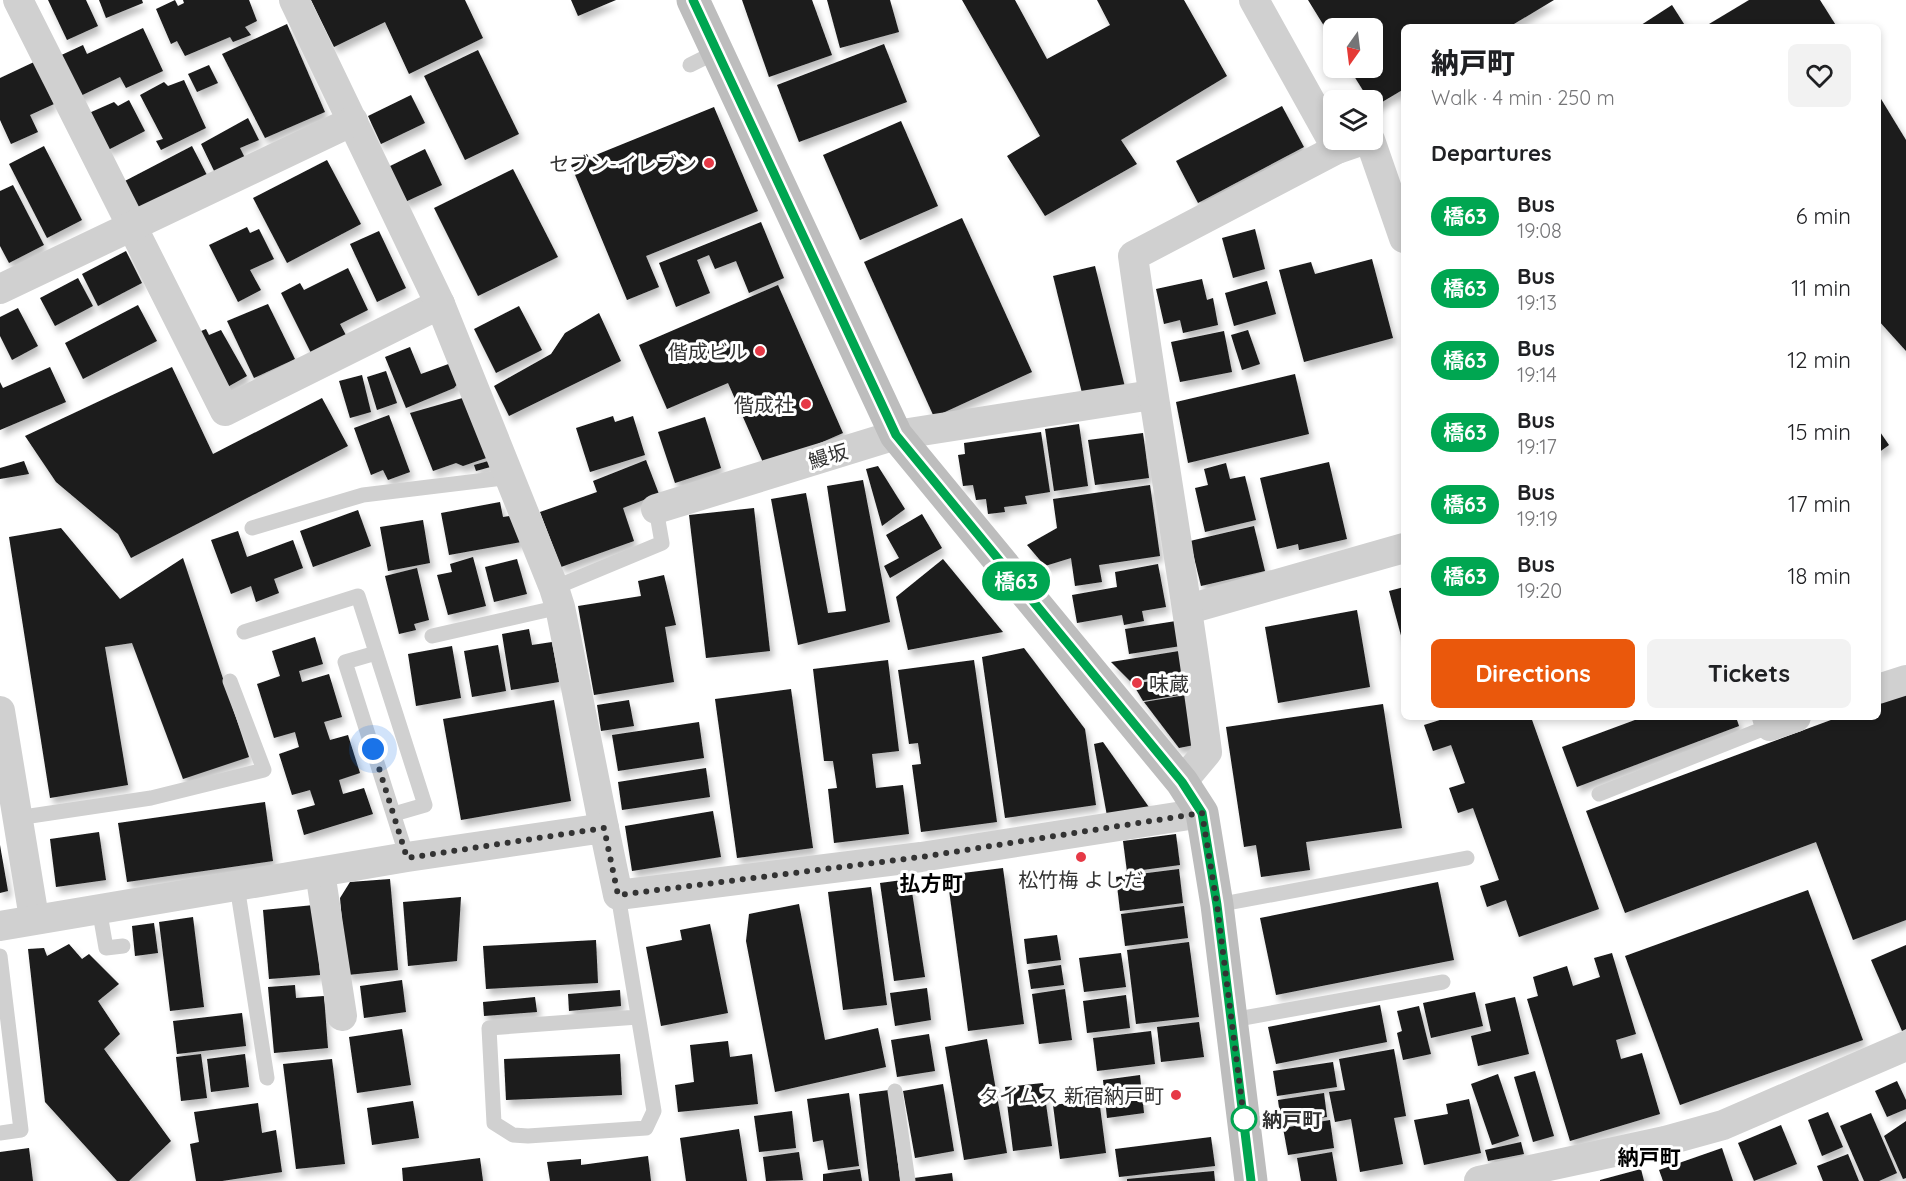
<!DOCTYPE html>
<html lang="en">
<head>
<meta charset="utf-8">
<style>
  body { margin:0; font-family:Quicksand,"Noto Sans JP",sans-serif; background:#f2f2f2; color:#202124; height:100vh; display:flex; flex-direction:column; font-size:22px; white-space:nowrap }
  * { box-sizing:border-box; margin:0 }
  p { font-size:20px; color:#757577 }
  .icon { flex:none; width:33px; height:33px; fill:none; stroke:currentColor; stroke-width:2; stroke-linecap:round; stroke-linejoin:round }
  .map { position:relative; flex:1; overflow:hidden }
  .drawer { position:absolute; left:1401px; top:24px; width:480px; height:696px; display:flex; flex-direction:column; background:#fff; border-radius:9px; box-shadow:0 3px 9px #0003 }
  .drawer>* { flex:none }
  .badge { padding:0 12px; border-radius:20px; font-size:21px; line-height:39px }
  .needle { width:39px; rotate:194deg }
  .buttons { position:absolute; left:1323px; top:18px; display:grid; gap:12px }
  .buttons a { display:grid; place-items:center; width:60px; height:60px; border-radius:9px; background:#fff; box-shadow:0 3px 9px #0003; font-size:30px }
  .you { position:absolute; width:30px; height:30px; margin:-15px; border:4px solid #fff; border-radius:50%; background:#1a73e8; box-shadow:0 0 0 9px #1a73e833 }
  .map>.badge { position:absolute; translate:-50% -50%; box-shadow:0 0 0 3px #fff }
  h2 { padding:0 30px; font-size:22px; line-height:54px }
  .round { display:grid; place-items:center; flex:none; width:63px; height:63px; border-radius:9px; background:#f2f2f2 }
  .head { display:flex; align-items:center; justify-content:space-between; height:102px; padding:0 30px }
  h1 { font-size:28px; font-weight:800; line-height:45px }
  .button { display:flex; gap:12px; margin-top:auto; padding:12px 30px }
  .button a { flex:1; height:69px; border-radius:9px; background:#ea580c; color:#fff; font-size:24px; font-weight:800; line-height:69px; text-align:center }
  .button a+a { background:#f2f2f2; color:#202124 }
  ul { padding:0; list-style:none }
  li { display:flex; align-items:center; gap:18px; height:72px; padding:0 30px }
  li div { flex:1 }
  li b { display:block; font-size:22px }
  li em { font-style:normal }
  li .badge { min-width:66px; font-weight:700; text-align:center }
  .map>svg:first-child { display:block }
  .building { fill:#1a1a1a; filter:url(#shadow) }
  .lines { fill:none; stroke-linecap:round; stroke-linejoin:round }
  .lane { stroke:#d0d0d0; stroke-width:15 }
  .street { stroke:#d0d0d0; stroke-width:30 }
  .secondary { stroke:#bdbdbd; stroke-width:33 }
  .line-casing { stroke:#fff; stroke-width:14 }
  .line { stroke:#00a651; stroke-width:9 }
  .walk { stroke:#333; stroke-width:6; stroke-dasharray:0 10.8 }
  .poi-dot { fill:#e63946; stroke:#fff; stroke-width:2 }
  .stop-dot { fill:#fff; stroke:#00a651; stroke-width:3 }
  .labels { text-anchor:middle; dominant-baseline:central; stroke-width:6; stroke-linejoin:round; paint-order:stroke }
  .poi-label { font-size:20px; fill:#333; stroke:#fff; text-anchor:end }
  .street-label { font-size:20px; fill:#333; stroke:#fff }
  .stop-label { font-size:20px; font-weight:bold; fill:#333; stroke:#fff; text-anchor:start }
  .neighbourhood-label { font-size:21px; font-weight:bold; fill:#000; stroke:#fff }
</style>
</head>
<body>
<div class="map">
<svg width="1906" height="1181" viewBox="0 0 1906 1181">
  <defs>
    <filter id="shadow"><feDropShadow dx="3.5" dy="6" stdDeviation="3" flood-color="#0004"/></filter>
  </defs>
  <rect width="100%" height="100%" fill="#fff"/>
  <g class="building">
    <path d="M48,0H86L98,26L67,40Z"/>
    <path d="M99,0H142L143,3L106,18Z"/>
    <path d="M175,0L178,6L184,3L183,0H249L257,21L245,27L251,35L233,42L230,37L185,56L177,41L171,44L156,9Z"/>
    <path d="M311,0H465L483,38L409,74L385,22L334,47Z"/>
    <path d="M571,0H616L578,16Z"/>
    <path d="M742,0H812L832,55L769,77Z"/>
    <path d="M827,0H890L899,32L840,48Z"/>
    <path d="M962,0H1015L1047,59L1110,25L1097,0H1184L1227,76L1121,140L1137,164L1045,216L1007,156L1040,136Z"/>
    <path d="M1308,0H1554L1509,27H1404V89L1372,108V100H1369L1349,68H1372V28H1334V42Z"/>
    <path d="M1749,0H1820L1837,27H1704Z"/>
    <path d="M1672,5L1686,27H1638Z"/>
    <path d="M287,24L325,112L265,138L222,54Z"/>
    <path d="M143,28L163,71L126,88L120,77L74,99L55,58L83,45L87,54Z"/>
    <path d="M884,44L907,102L799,142L777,85Z"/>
    <path d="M478,50L519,134L465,160L424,76Z"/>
    <path d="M34,62L54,104L30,115L38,132L11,144L0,120V78Z"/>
    <path d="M209,65L218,83L197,92L188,74Z"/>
    <path d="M184,80L206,128L161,150L156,141L163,139L140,95L164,82L168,86Z"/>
    <path d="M1878,94L1906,140V351L1878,320Z"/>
    <path d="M411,95L425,123L381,144L368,116Z"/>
    <path d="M129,100L145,131L108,150L89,113L114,102L118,106Z"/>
    <path d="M1282,106L1304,147L1198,203L1176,161Z"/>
    <path d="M714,107L758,211L646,256L659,287L627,300L571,165Z"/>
    <path d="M248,118L259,140L240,148L247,162L217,177L201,144Z"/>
    <path d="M901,121L938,206L860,240L823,155Z"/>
    <path d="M44,146L82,220L47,238L9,164Z"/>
    <path d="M192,146L209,179L135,210L121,183Z"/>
    <path d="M425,149L442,185L405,202L388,167Z"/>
    <path d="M327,160L361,224L287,263L253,198Z"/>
    <path d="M513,169L558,257L478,296L434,208Z"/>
    <path d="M13,185L44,245L9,263L0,246V191Z"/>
    <path d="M962,218L1032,372L934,417L864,262Z"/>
    <path d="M761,222L784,278L749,293L736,261L715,269L709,255L697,260L710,293L676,307L659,263Z"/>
    <path d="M247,227L250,233L259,229L274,259L250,270L261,290L238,302L209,245Z"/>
    <path d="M1255,229L1265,269L1233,278L1222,238Z"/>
    <path d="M379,231L406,288L377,302L350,244Z"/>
    <path d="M126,251L142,283L98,306L82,274Z"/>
    <path d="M1372,259L1393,338L1304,362L1279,270L1311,262L1315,274Z"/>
    <path d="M1095,266L1125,387L1083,397L1053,276Z"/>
    <path d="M348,268L368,310L340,324L348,339L313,357L281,293L300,283L304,290Z"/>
    <path d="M78,278L93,306L55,326L40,298Z"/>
    <path d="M1202,279L1207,300L1213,298L1218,325L1183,333L1180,320L1164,324L1156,289Z"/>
    <path d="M1267,281L1276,314L1234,326L1225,293Z"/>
    <path d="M778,285L843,433L765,467L728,383L667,409L639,345Z"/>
    <path d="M268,304L295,359L254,378L227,321Z"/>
    <path d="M138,305L157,341L83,379L65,343Z"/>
    <path d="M519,306L542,350L496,373L474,329Z"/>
    <path d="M18,308L38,346L12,360L0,336V317Z"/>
    <path d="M599,313L621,361L509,416L494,386L551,354L565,333Z"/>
    <path d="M206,329L209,335L221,330L247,376L224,389L194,334Z"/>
    <path d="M1248,330L1260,364L1242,370L1231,335Z"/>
    <path d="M1224,331L1232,372L1180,382L1171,342Z"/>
    <path d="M410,347L421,374L454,362L460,381L454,388L406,408L385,357Z"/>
    <path d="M50,367L66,402L0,430V382L3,388Z"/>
    <path d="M172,367L213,454L322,398L348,446L131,558L118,534L56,482L25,436Z"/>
    <path d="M386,371L397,403L377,410L367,377Z"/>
    <path d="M1295,374L1309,434L1188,463L1176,402Z"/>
    <path d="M362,375L371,412L350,418L339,381Z"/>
    <path d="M466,397L489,457L463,466L456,463L433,471L410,413Z"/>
    <path d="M389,415L410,472L388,480L383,470L371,475L354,428Z"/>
    <path d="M613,416L615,422L633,416L645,455L590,472L576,428Z"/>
    <path d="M705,417L721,468L675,483L658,432Z"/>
    <path d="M1079,424L1088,486L1054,491L1045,429Z"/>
    <path d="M1878,429L1889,445L1878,453Z"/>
    <path d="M1041,432L1050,492L1025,496L1027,504L1004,507L1005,512L988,514L986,499L976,500L973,485L963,486L958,455L965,454L964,443Z"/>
    <path d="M1143,433L1149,478L1095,485L1088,440Z"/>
    <path d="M492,460L494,466L476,471L474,465Z"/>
    <path d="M646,460L659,494L623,508L634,541L561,567L540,512L597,492L593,481Z"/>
    <path d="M24,461L29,474L0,479V468Z"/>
    <path d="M1329,462L1347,539L1299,550L1298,544L1277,549L1260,478Z"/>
    <path d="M1226,463L1230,479L1245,476L1256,520L1205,532L1195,488L1208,485L1204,469Z"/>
    <path d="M878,466L905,509L882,526L866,469Z"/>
    <path d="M863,480L890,622L798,645L771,499L806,493L828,613L846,611L827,486Z"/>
    <path d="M1150,485L1160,556L1099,565L1102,582L1075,586L1071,558L1045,566L1027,545L1057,528L1053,499Z"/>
    <path d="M500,502L503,517L516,515L521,542L449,555L441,513Z"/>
    <path d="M754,508L770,651L706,658L689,515Z"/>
    <path d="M358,510L371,546L313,567L300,531Z"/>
    <path d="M922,514L942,548L890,578L884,566L899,558L886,535Z"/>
    <path d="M423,520L430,563L388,571L380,527Z"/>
    <path d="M1254,526L1265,571L1201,586L1190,541Z"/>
    <path d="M61,528L120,599L183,558L249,757L183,779L132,643L105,647L128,785L50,798L9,537Z"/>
    <path d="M238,531L247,557L293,540L303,568L274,579L279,593L256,602L251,586L231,594L211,540Z"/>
    <path d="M473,557L486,606L448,615L437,575L452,572L450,564Z"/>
    <path d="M517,559L527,594L494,602L485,567Z"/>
    <path d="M943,559L1003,632L908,650L896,597Z"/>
    <path d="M1158,564L1166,607L1142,611L1144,621L1124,625L1122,615L1077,623L1072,595L1117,587L1115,572Z"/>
    <path d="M417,568L429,620L414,624L416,630L399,634L385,576Z"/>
    <path d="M664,575L676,625L665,627L674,682L594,695L578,606L641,596L638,581Z"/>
    <path d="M1404,587V643H1403L1389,591Z"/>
    <path d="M1357,610L1370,687L1278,703L1265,627Z"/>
    <path d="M1176,621L1181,646L1129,654L1125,629Z"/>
    <path d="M529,629L532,645L552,642L559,682L511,690L502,634Z"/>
    <path d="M315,637L323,664L299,671L302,682L329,674L342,717L324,722L330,740L348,735L360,773L339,780L343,794L364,788L373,814L304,835L297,810L315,805L310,790L292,795L279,754L299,747L295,732L274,738L257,684L280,676L272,651Z"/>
    <path d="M498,645L506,691L472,697L464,651Z"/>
    <path d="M452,646L461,698L416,706L408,654Z"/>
    <path d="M1024,648L1085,729L1096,805L1005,818L982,657Z"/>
    <path d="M1179,651L1183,673L1131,682L1111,662Z"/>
    <path d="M888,660L899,751L872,754L876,788L903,785L909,834L834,843L828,789L837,788L833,761H824L813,669Z"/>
    <path d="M974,660L997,822L921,832L912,765L921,764L918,743L909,744L898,670Z"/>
    <path d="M1182,676L1185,694L1143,701L1133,684Z"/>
    <path d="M791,689L813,848L737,858L715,699Z"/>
    <path d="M1906,692V920L1853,940L1816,842L1625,913L1586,811L1839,717H1878V702Z"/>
    <path d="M1186,695L1194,745L1179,748L1144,702Z"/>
    <path d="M554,700L571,801L461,820L443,719Z"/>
    <path d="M629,700L634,726L601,731L597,705Z"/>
    <path d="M1383,704L1402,828L1306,842L1310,870L1261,877L1256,845L1244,847L1226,727Z"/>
    <path d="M1442,717H1531L1599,909L1519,937L1506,900L1487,907L1480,886L1499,880L1473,808L1458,813L1449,788L1465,783L1451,745L1433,751L1424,725L1443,719Z"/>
    <path d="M1643,717H1736L1739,726L1577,787L1562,747Z"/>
    <path d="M699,722L704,758L618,771L612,735Z"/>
    <path d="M1103,742L1151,810L1107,816L1094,744Z"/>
    <path d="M706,768L710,797L622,810L618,782Z"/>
    <path d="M265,802L273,861L127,882L118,823Z"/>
    <path d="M713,811L721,857L632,871L625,826Z"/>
    <path d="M99,832L106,880L56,887L50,839Z"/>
    <path d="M1176,834L1180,865L1127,872L1123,841Z"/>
    <path d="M0,845L8,891L0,893Z"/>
    <path d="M1003,868L1024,1024L968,1031L947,875Z"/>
    <path d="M1179,869L1183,903L1120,911L1116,877Z"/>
    <path d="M390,879L398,970L347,975L340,898L350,882Z"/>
    <path d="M910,879L925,977L894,981L880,883Z"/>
    <path d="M1438,882L1454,960L1276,995L1260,918Z"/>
    <path d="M871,887L887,1005L843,1010L828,892Z"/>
    <path d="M1808,890L1863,1040L1680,1105L1625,956Z"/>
    <path d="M461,897L457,961L408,966L403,902Z"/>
    <path d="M799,904L825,1040L878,1028L886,1067L775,1092L746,941L749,914Z"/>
    <path d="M314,905L320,975L269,979L263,910Z"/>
    <path d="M1184,906L1188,938L1125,946L1121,914Z"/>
    <path d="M193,917L204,1007L170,1011L159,922Z"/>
    <path d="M154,923L158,953L135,956L132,926Z"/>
    <path d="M710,924L728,1013L661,1026L646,947L682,940L680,930Z"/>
    <path d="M1057,935L1061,960L1027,964L1024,939Z"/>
    <path d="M596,940L598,983L486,989L483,946Z"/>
    <path d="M1189,942L1199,1017L1136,1024L1127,950Z"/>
    <path d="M69,944L82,959L89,954L119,984L98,1001L120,1034L104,1049L171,1141L129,1181H117L45,1102L28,949L44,948L47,956Z"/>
    <path d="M1906,945V1029L1902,1031L1871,960Z"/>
    <path d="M1121,953L1126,987L1084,992L1079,958Z"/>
    <path d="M1612,953L1636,1034L1616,1040L1621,1059L1642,1053L1660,1114L1570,1141L1527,999L1538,996L1533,977L1567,966L1573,986L1600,977L1594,958Z"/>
    <path d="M1061,965L1064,985L1031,989L1028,970Z"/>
    <path d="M402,980L406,1012L364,1018L360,986Z"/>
    <path d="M295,985L296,998L324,996L328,1048L274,1053L268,987Z"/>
    <path d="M927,988L931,1020L895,1026L890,993Z"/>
    <path d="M1065,989L1072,1040L1039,1044L1032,994Z"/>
    <path d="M620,990L621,1006L569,1011L568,994Z"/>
    <path d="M1475,992L1483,1026L1431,1038L1423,1003Z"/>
    <path d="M1126,995L1130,1028L1087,1033L1083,1001Z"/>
    <path d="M535,997L537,1012L484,1016L483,1002Z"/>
    <path d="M1515,997L1529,1054L1478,1066L1471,1036L1491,1031L1485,1004Z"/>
    <path d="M1380,1005L1387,1042L1276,1064L1268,1027Z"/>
    <path d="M1419,1006L1431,1054L1403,1060L1397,1033L1402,1031L1397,1011Z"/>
    <path d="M242,1013L246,1046L177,1054L173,1021Z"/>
    <path d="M1199,1022L1204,1057L1161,1062L1157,1027Z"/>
    <path d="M402,1029L411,1085L357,1093L349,1037Z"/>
    <path d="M1151,1031L1155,1064L1097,1071L1093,1038Z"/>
    <path d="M929,1034L935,1071L897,1077L891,1040Z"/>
    <path d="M987,1039L1007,1153L964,1160L945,1047Z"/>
    <path d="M728,1041L730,1057L752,1054L758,1104L678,1112L675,1085L694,1082L690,1045Z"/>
    <path d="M1394,1049L1406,1116L1394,1118L1403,1164L1360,1172L1351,1119L1335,1122L1329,1092L1345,1090L1339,1059Z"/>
    <path d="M201,1054L207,1098L181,1101L176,1057Z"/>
    <path d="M245,1054L249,1087L211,1092L207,1059Z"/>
    <path d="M620,1054L622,1095L506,1100L504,1059Z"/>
    <path d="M332,1059L345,1164L296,1169L283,1064Z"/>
    <path d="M1333,1062L1337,1087L1277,1096L1273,1071Z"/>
    <path d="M1535,1071L1554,1136L1533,1142L1514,1077Z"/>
    <path d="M1498,1074L1519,1136L1492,1145L1471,1084Z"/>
    <path d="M1140,1075L1144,1113L1107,1118L1103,1080Z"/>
    <path d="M1897,1081L1906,1100V1109L1887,1117L1875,1091Z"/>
    <path d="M1043,1083L1052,1146L1013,1151L1005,1087Z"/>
    <path d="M943,1084L954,1151L915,1158L903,1091Z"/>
    <path d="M889,1090L900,1181H869L859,1094Z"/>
    <path d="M849,1093L859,1166L828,1170L823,1140L813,1142L807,1099Z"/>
    <path d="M1324,1093L1327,1117L1281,1123L1278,1100Z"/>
    <path d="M1099,1099L1106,1153L1060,1159L1053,1105Z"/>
    <path d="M1469,1099L1481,1153L1424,1165L1414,1120L1448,1114L1446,1104Z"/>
    <path d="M413,1101L419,1138L372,1145L367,1108Z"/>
    <path d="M258,1103L262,1133L276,1130L282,1172L222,1181H196L190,1144L199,1142L194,1112Z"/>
    <path d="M792,1111L796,1148L759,1152L754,1116Z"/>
    <path d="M1828,1112L1843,1147L1822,1156L1808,1120Z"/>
    <path d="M1871,1113L1897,1173L1879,1181H1864L1840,1126Z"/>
    <path d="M1330,1120L1334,1148L1288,1155L1283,1128Z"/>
    <path d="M1906,1121V1178L1903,1179L1884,1136Z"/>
    <path d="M1781,1125L1797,1164L1754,1181L1738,1143Z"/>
    <path d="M739,1129L747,1181H686L680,1138Z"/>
    <path d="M1211,1137L1215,1166L1119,1177L1115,1149Z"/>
    <path d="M1521,1142L1524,1154L1488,1161L1485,1150Z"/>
    <path d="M29,1148L33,1181H0V1152Z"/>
    <path d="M1722,1148L1733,1181H1663L1659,1170Z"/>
    <path d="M799,1152L803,1180L766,1181L763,1157Z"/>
    <path d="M1332,1152L1337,1181H1301L1297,1158Z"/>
    <path d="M1848,1154L1859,1181H1823L1817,1166Z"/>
    <path d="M648,1156L651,1181H550L547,1162L581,1159V1165Z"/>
    <path d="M480,1158L483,1181H403L402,1168Z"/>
    <path d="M860,1169L862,1181H823V1174Z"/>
    <path d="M1641,1169L1644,1181H1600V1180Z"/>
    <path d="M1214,1171L1215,1181H1127V1179Z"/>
    <path d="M952,1173L953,1181H915L914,1178Z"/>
  </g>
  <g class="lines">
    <g class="lane">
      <path d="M690,65L718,51"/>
      <path d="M252,528L363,495L511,477"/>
      <path d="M554,588L662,543L656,509"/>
      <path d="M244,632L358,596L425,805L394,814"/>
      <path d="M432,636L560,607"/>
      <path d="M376,653L345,662L407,857"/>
      <path d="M1599,794L1770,726"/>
      <path d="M17,818L151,798L264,770L230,681"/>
      <path d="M237,886L267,1078"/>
      <path d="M618,895L654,1111L646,1128L528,1136L513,1135L494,1123L489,1028L638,1017"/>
      <path d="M1217,905L1467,858"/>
      <path d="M99,908L106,948L123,946"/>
      <path d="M0,956L21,1130L0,1133"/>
      <path d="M1232,1020L1443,982"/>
      <path d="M895,1091L908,1181"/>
    </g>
    <g class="street">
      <path d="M18,0L225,411L440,304"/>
      <path d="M294,0L440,304L554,588L560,607L604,828"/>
      <path d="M1254,0L1337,149"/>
      <path d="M1370,140L1404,238"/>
      <path d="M0,289L353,121"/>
      <path d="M656,509L896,435L1152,395"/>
      <path d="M1189,609L1404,548"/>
      <path d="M1878,689L1906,680"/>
      <path d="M0,711L34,918"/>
      <path d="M1767,717L1770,726L1796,717"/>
      <path d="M1182,782L1207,752C1186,586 1156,422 1133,256L1337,149L1363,140"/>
      <path d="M320,872L342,1016"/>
      <path d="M0,926L407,857L604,828L618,895L921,857L1202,813"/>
      <path d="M1479,1181L1665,1141L1723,1125L1906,1046"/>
    </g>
    <path class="secondary" d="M693,0L896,435L1182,782L1202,813L1217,905L1251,1181"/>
  </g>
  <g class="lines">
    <defs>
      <path id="line" d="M693,0L896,435L1182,782L1202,813L1217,905L1251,1181"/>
    </defs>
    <use href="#line" class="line-casing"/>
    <use href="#line" class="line"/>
    <path class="walk" d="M373,749L407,858L604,828L618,895L921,857L1202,813L1217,905L1244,1119"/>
  </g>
  <g class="poi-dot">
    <circle cx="709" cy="163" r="6"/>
    <circle cx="760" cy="351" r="6"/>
    <circle cx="806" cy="404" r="6"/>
    <circle cx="1137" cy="683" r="6"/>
    <circle cx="1081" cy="857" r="6"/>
    <circle cx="1176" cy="1095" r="6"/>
  </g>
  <circle class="stop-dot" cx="1244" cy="1119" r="12"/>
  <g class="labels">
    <g class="poi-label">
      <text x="697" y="163">セブン-イレブン</text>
      <text x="748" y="351">偕成ビル</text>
      <text x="794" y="404">偕成社</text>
      <text x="1149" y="683" text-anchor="start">味蔵</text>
      <text x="1081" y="879" text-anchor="middle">松竹梅 よしだ</text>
      <text x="1164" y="1095">タイムス 新宿納戸町</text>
    </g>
    <g class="street-label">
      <text transform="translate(828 456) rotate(-17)">鰻坂</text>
    </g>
    <g class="stop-label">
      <text x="1262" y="1119">納戸町</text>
    </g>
    <g class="neighbourhood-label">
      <text x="931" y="883">払方町</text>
      <text x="1649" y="1157">納戸町</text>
    </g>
  </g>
</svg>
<div class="buttons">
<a><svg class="needle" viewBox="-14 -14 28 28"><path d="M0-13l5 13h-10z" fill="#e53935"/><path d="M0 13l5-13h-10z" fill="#757577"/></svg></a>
<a><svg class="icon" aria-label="layers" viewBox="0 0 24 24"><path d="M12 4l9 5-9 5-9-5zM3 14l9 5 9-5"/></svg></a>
</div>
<div class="you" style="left:373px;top:749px"></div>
<b class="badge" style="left:1016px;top:581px;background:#00a651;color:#fff">橋63</b>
<section class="drawer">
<div class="head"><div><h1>納戸町</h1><p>Walk · 4 min · 250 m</p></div><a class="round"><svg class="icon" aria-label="heart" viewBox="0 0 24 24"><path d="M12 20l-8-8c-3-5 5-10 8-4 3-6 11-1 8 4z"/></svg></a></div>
<h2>Departures</h2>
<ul>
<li><span class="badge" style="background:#00a651;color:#fff">橋63</span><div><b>Bus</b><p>19:08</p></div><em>6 min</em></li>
<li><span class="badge" style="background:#00a651;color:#fff">橋63</span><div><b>Bus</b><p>19:13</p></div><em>11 min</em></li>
<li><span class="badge" style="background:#00a651;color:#fff">橋63</span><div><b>Bus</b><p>19:14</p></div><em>12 min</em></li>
<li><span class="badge" style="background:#00a651;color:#fff">橋63</span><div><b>Bus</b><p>19:17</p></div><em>15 min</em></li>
<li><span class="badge" style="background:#00a651;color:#fff">橋63</span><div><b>Bus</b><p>19:19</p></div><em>17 min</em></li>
<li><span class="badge" style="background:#00a651;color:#fff">橋63</span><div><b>Bus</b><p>19:20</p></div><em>18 min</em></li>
</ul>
<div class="button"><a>Directions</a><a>Tickets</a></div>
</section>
</div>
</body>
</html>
